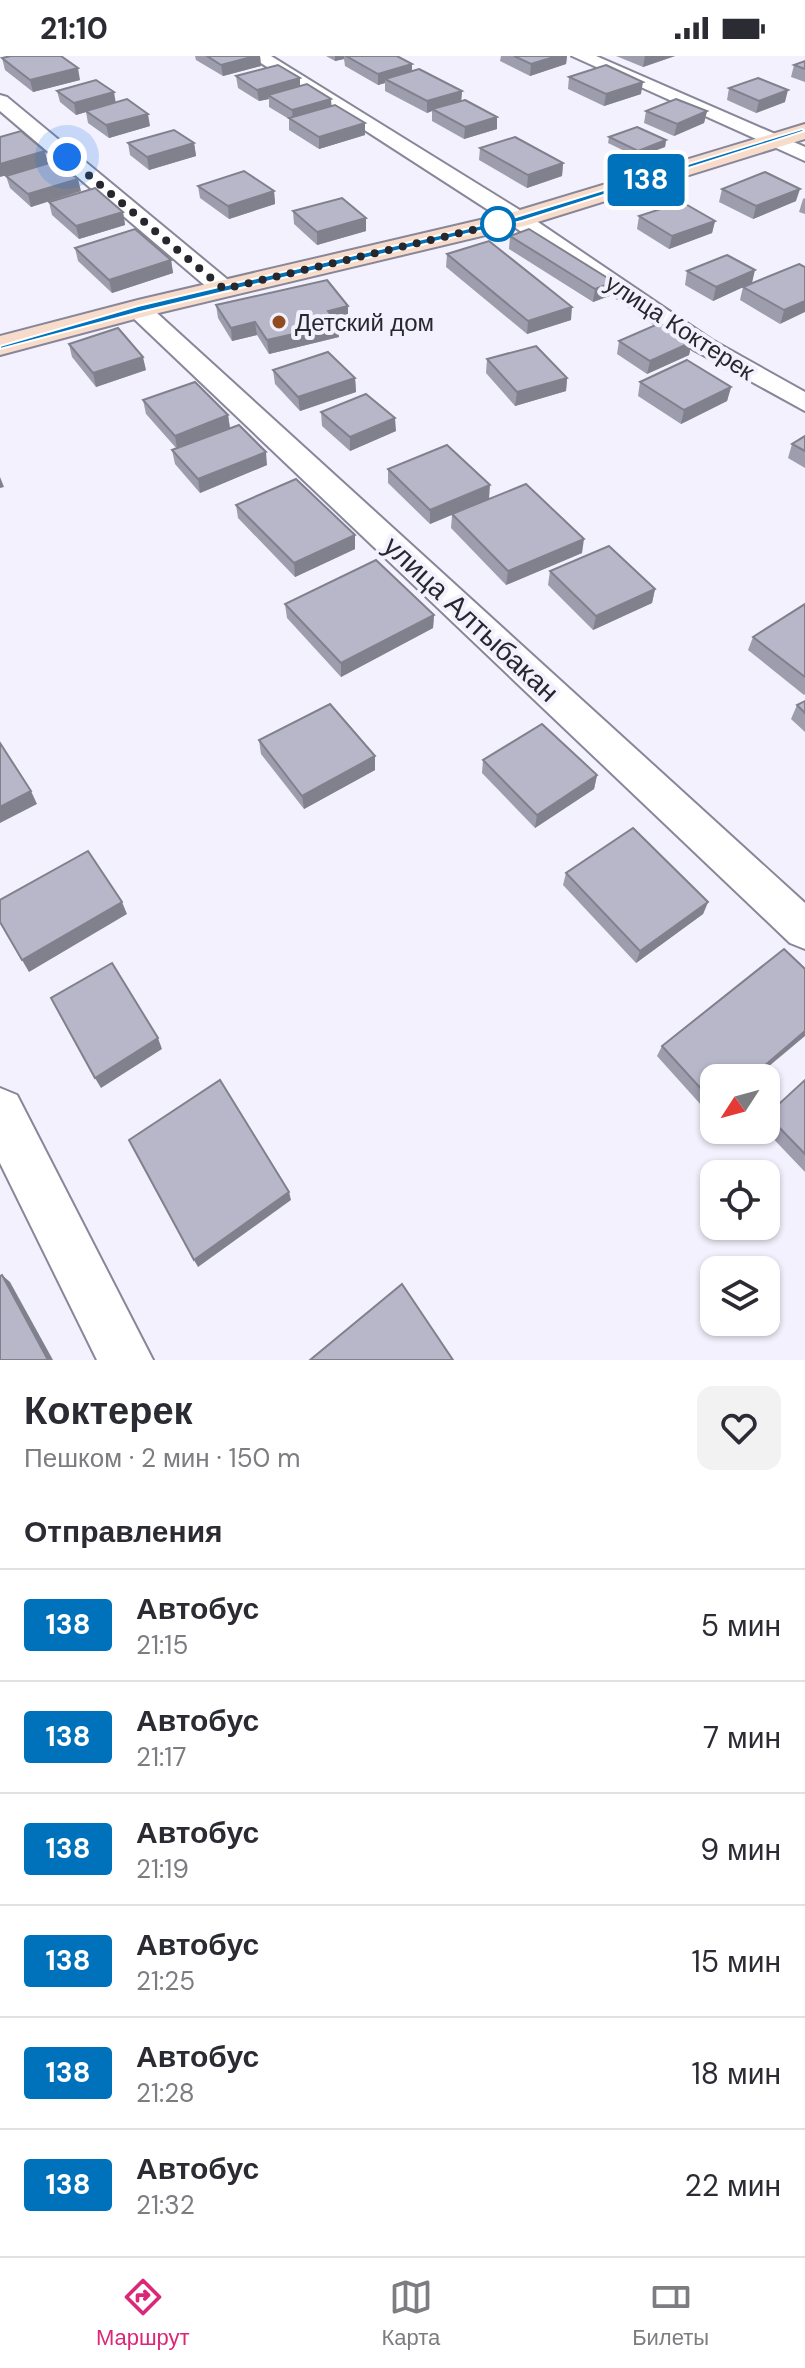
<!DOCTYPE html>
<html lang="ru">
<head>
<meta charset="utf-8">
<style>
  body { margin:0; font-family:"DM Sans",sans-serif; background:#f2f2f3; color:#2b2b33; height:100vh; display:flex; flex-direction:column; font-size:30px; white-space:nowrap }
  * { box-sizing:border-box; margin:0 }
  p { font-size:26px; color:#7c7c81 }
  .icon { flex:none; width:44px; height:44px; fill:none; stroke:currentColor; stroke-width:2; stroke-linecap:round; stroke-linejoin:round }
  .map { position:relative; height:1304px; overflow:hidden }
  .drawer { display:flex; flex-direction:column; background:#fff; flex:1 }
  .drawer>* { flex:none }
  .badge { padding:0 16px; border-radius:6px; font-size:28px; line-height:52px }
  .needle { width:52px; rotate:234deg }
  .buttons { position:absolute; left:700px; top:1008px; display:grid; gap:16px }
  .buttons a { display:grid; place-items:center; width:80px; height:80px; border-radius:16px; background:#fff; box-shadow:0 2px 6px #0004; font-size:40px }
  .you { position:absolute; width:40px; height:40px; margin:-20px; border:6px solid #fff; border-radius:50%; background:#1a73e8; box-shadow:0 0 0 12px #1a73e833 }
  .map>.badge { position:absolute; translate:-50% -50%; box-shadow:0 0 0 4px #fff }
  h2 { padding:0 24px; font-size:30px; line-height:72px }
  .round { display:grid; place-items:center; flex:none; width:84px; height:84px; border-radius:16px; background:#f2f2f3 }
  .summary { display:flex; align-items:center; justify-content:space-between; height:136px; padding:0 24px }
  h1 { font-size:38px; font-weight:600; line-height:60px }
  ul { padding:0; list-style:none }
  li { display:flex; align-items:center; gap:24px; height:112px; padding:0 24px; border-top:2px solid #e1e1e2 }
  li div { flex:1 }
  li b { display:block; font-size:30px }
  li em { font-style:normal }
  li .badge { min-width:88px; font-weight:700; text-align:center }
  .status { display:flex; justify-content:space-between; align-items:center; height:56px; padding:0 40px; background:#fff; direction:ltr }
  .status svg { height:22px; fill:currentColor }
  .tabs { display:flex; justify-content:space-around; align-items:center; height:112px; border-top:2px solid #e1e1e2; background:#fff; font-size:22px; color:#7c7c81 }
  .tabs a { display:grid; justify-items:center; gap:4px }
  .tabs .current { color:#db2777 }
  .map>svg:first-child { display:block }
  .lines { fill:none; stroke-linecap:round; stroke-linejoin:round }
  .minor-casing { stroke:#888699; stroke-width:4 }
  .secondary-casing { stroke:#888699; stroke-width:4 }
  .minor { fill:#fff; fill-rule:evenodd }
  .secondary { fill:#f8dccb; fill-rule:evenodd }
  .wall { fill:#9e9dae }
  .shaded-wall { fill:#81808d }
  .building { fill:#b8b7ca; stroke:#81808d; stroke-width:2 }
  .line { fill:#0072bc; stroke:#fff; stroke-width:2 }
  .walk { stroke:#27272e; stroke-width:8; stroke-dasharray:0 14.4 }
  .stop-dot { fill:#fff; stroke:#0072bc; stroke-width:4 }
  .poi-dot { fill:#904c1f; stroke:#f2f1fd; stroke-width:3 }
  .labels { text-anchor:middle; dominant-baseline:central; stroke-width:8; stroke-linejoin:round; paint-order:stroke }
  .far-poi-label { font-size:24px; fill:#27272e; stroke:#f2f1fd; text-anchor:start }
  .far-street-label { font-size:24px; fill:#27272e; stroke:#f2f1fd }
  .street-label { font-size:28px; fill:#27272e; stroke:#f2f1fd }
</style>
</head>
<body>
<div class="status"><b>21:10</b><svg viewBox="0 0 49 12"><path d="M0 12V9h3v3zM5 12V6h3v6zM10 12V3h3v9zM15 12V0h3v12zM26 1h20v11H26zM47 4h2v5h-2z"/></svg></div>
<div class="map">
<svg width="805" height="1304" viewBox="0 0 805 1304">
  <rect width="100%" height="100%" fill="#f2f1fd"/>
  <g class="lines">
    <defs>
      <g id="minor">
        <path d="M250,0H271L526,158L712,284L805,336V355L694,294L510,168Z"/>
        <path d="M572,0H596L805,91V105Z"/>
        <path d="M0,39L7,41L233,228L236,233L233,238H215L0,55Z"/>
        <path d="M138,246L147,248L805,847V893L790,887L129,258L126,253L129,248Z"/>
        <path d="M0,1032L17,1039L153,1304H97L0,1107Z"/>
      </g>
      <path id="secondary" d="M805,68V83L528,169L146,260L0,299V280L138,244L510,157Z"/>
    </defs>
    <use href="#minor" class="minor-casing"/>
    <use href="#secondary" class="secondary-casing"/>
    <use href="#minor" class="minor"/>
    <use href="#secondary" class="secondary"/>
  </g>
  <g class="wall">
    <path d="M195,0H260L261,10L223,20L196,4Z"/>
    <path d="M326,0H397L412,15L462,35L461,45L497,61V73L464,83L432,65V55L427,57L385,35V27L378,29L345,10L344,3L335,5Z"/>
    <path d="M501,0H567L566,8L530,20L500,5Z"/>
    <path d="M616,0H675L643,11Z"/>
    <path d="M2,2L80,24L33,36L5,14Z"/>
    <path d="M805,5V26L791,21L794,9Z"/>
    <path d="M236,20L300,22V30L332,50L365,79L319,93L289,74V63L269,51V43L259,45L238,32Z"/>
    <path d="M569,21L641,38L604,50L568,33Z"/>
    <path d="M729,32L785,46L756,57L727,44Z"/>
    <path d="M57,35L116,46L150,70L109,82L88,67L86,56L76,59L60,46Z"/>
    <path d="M646,55H707L704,67L674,80L644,67Z"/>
    <path d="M609,81L666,84L665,91L637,101L608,87Z"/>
    <path d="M128,87H194L196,100L149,114L130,99Z"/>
    <path d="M480,92L563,107L562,120L527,132L479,104Z"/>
    <path d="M48,107L81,135L31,151L10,132L6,120Z"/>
    <path d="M198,130L274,135L275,148L229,163L200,142Z"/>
    <path d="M722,133L796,145L753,163L719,146Z"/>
    <path d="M805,142V158L799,156L803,143Z"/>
    <path d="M49,146L123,156L125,169L79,183L52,159Z"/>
    <path d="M293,155L366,175L317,189L294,168Z"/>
    <path d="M639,160L715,165L712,177L669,193L637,173Z"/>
    <path d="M510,180L614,226L612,239L593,246L509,193Z"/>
    <path d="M75,192L171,204L173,217L112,237L78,205Z"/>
    <path d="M447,198L571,264L527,278L446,211Z"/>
    <path d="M799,208L780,268L740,244L743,231Z"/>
    <path d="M687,215L752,227L713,245L685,229Z"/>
    <path d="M216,249L348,250V263L337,266L339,281L269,298L257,279L232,285L218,262Z"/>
    <path d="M619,285L692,286L689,299L647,318L617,298Z"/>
    <path d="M69,288L146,314L96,331L72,301Z"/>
    <path d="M487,303L567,322L566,335L515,350L486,317Z"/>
    <path d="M273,314L355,322L356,336L300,355L275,328Z"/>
    <path d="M640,326L731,331L727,345L681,368L638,340Z"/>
    <path d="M143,344L228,359L230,372L267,409L200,437L175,408L172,394L177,393L146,358Z"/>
    <path d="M321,356L396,375L350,395L322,370Z"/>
    <path d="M805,380V412L788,402L792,388Z"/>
    <path d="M388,413L489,443L582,497L506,529L451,472L452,459L430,468L388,427Z"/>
    <path d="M236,449L355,493L295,521L238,462Z"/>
    <path d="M550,515L655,533L652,547L593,574L548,529Z"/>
    <path d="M285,548L434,559L433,572L341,621L287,562Z"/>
    <path d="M805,548V638L804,639L748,594L753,581Z"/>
    <path d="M805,645V676L791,663L797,649Z"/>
    <path d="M259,684L375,714L304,753L261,698Z"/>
    <path d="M483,704L597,719L594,733L535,772L482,717Z"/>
    <path d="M566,817L708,846L703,858L636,907L563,829Z"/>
    <path d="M662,990L714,1022V1057L711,1060L657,1000Z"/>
    <path d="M805,1024V1116L765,1074L766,1060Z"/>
  </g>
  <g class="shaded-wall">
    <path d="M255,0H260L261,10L223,20L221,9Z"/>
    <path d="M335,0H344V3L335,5Z"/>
    <path d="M557,0H567L566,8L530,20L531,8Z"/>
    <path d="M645,0H675L643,11Z"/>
    <path d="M412,8V20L385,23V27L378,29V18Z"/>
    <path d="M78,12L80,24L33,36L30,24Z"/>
    <path d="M300,22V34L268,39L269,43L259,45L257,34Z"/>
    <path d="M643,26L641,38L604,50L606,38Z"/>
    <path d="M788,34L785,46L756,57L759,45Z"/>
    <path d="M462,35L461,47L432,53V55L427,57V45Z"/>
    <path d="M114,36L116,48L86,55V56L76,59L74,47Z"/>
    <path d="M331,43L332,55L293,66L292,54Z"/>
    <path d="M707,55L704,67L674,80L677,68Z"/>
    <path d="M148,58L150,70L109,82L106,69Z"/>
    <path d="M497,61V73L464,83L465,71Z"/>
    <path d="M365,67V79L319,93V81Z"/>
    <path d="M666,84L665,91L637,101L638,95Z"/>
    <path d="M194,87L196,100L149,114L147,101Z"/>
    <path d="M45,95L48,108L0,121V108Z"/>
    <path d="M563,107L562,120L527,132L528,119Z"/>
    <path d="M78,123L81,135L31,151L28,138Z"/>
    <path d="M800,133L796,145L753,163L756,150Z"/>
    <path d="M274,135L275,148L229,163L228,150Z"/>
    <path d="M123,156L125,169L79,183L76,170Z"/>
    <path d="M366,162V175L317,189V176Z"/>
    <path d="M715,165L712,177L669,193L672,180Z"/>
    <path d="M171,204L173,217L112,237L109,224Z"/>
    <path d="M755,214L752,227L713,245L716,231Z"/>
    <path d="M614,226L612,239L593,246L595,233Z"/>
    <path d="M805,245V256L780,268L784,254Z"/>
    <path d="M348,250V263L329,268L328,255Z"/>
    <path d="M572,251L571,264L527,278L528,265Z"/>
    <path d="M255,266L257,279L232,285L231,272Z"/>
    <path d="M338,268L339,281L269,298L267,284Z"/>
    <path d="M692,286L689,299L647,318L650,305Z"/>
    <path d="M143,301L146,314L96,331L93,317Z"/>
    <path d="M355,322L356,336L300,355L298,341Z"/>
    <path d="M567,322L566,335L515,350L517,336Z"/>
    <path d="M731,331L727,345L681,368L684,354Z"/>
    <path d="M228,359L230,373L177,393L175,380Z"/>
    <path d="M395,362L396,375L350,395V381Z"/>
    <path d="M266,396L267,409L200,437L198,423Z"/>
    <path d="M0,421L4,431L0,432Z"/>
    <path d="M490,429L489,443L430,468V454Z"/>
    <path d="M355,479V493L295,521L294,507Z"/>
    <path d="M584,483L582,497L506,529L508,515Z"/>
    <path d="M655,533L652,547L593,574L596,560Z"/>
    <path d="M434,559L433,572L341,621V607Z"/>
    <path d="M375,700V714L304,753L302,740Z"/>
    <path d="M597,719L594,733L535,772L537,759Z"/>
    <path d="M31,735L37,748L0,767V751Z"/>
    <path d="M122,846L127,858L29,916L22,904Z"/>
    <path d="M708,846L703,858L636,907L640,895Z"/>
    <path d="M805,975V980L755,1022H750Z"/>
    <path d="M158,982L162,993L101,1032L95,1022Z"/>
    <path d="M289,1136L291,1144L198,1211L194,1204Z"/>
    <path d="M2,1219L10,1226L53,1304H48Z"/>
  </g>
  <g class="building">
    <path d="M11,0H61L78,12L30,24L2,2Z"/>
    <path d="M207,0H255L221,9Z"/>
    <path d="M346,0H397L412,8L378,18Z"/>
    <path d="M514,0H557L531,8Z"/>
    <path d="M805,5V13L794,9Z"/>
    <path d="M278,9L300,22L257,34L236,20Z"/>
    <path d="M606,9L643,26L606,38L569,21Z"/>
    <path d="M419,13L462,35L427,45L385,23Z"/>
    <path d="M758,22L788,34L759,45L729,32Z"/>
    <path d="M96,24L114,36L74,47L57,35Z"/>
    <path d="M307,28L331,43L292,54L268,39Z"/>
    <path d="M127,43L148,58L106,69L86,55Z"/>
    <path d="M676,43L707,55L677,68L646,55Z"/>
    <path d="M465,44L497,61L465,71L432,53Z"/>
    <path d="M335,49L365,67L319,81L289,62Z"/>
    <path d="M637,71L666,84L638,95L609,81Z"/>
    <path d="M174,74L194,87L147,101L128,87Z"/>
    <path d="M21,75L45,95L0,108V81Z"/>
    <path d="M515,81L563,107L528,119L480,92Z"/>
    <path d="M56,105L78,123L28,138L6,120Z"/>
    <path d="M244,115L274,135L228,150L198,130Z"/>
    <path d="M765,116L800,133L756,150L722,133Z"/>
    <path d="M95,132L123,156L76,170L49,146Z"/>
    <path d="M342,142L366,162L317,176L293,155Z"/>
    <path d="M682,146L715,165L672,180L639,160Z"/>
    <path d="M135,173L171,204L109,224L75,192Z"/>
    <path d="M529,173L614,226L595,233L510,180Z"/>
    <path d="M489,185L572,251L528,265L447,198Z"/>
    <path d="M727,199L755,214L716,231L687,215Z"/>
    <path d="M799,208L805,211V245L784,254L743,231Z"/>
    <path d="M327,224L348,250L328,255L338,268L267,284L255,266L231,272L216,249Z"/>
    <path d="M660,267L692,286L650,305L619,285Z"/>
    <path d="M118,272L143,301L93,317L69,288Z"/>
    <path d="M536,290L567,322L517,336L487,303Z"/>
    <path d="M328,296L355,322L298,341L273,314Z"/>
    <path d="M687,304L731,331L684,354L640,326Z"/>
    <path d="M195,326L228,359L175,380L143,344Z"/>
    <path d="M366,338L395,362L350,381L321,356Z"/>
    <path d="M239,369L266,396L198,423L172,394Z"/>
    <path d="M805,380V395L792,388Z"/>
    <path d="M447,389L490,429L430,454L388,413Z"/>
    <path d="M296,423L355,479L294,507L236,449Z"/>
    <path d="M526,428L584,483L508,515L452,458Z"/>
    <path d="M609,490L655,533L596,560L550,515Z"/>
    <path d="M376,504L434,559L341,607L285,548Z"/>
    <path d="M805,548V621L753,581Z"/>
    <path d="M805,645V657L797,649Z"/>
    <path d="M330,648L375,700L302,740L259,684Z"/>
    <path d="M542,668L597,719L537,759L483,704Z"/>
    <path d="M0,687L31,735L0,751Z"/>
    <path d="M633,772L708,846L640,895L566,817Z"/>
    <path d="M88,795L122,846L22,904L0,866V844Z"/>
    <path d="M784,893L805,913V975L750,1022H714V1047L662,990Z"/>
    <path d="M112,907L158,982L95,1022L51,942Z"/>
    <path d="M220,1024L289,1136L194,1204L129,1084Z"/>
    <path d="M805,1024V1098L767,1059Z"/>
    <path d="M2,1219L48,1304H0V1220Z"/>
    <path d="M402,1228L453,1304H310Z"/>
  </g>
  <path class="line" d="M802,73L805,75L522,165L140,256L0,293V290L138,250L516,161Z"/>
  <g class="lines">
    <path class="walk" d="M67,101L224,233L498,168"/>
  </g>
  <circle class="stop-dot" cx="498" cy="168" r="16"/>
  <circle class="poi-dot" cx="279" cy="266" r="8"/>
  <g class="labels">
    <g class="far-poi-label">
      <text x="295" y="266">Детский дом</text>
    </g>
    <g class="far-street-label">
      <text transform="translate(680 271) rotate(33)">улица Коктерек</text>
    </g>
    <g class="street-label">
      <text transform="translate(471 563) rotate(43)">улица Алтыбакан</text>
    </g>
  </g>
</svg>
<div class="buttons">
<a><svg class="needle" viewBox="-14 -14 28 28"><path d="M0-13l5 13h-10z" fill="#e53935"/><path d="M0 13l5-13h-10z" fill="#7c7c81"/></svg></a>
<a><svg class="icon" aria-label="locate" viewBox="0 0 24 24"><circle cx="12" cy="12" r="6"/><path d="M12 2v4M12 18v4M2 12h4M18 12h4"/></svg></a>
<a><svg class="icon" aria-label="layers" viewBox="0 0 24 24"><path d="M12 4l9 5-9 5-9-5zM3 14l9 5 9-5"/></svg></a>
</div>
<div class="you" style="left:67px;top:101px"></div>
<b class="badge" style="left:646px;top:124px;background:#0072bc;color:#fff">138</b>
</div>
<section class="drawer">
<div class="summary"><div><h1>Коктерек</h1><p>Пешком · 2 мин · 150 m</p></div><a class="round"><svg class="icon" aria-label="heart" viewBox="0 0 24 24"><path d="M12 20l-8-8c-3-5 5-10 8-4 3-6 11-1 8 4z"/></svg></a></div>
<h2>Отправления</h2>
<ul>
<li><span class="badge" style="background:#0072bc;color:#fff">138</span><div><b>Автобус</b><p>21:15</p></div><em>5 мин</em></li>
<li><span class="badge" style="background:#0072bc;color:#fff">138</span><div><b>Автобус</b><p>21:17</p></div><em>7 мин</em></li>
<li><span class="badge" style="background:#0072bc;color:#fff">138</span><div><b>Автобус</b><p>21:19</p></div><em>9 мин</em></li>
<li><span class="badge" style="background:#0072bc;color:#fff">138</span><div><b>Автобус</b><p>21:25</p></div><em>15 мин</em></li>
<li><span class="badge" style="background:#0072bc;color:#fff">138</span><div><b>Автобус</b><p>21:28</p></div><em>18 мин</em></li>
<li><span class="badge" style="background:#0072bc;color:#fff">138</span><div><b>Автобус</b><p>21:32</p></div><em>22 мин</em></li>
</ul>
</section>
<nav class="tabs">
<a class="current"><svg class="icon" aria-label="directions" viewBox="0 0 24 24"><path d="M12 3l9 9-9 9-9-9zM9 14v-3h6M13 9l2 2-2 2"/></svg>Маршрут</a>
<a><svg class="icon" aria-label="map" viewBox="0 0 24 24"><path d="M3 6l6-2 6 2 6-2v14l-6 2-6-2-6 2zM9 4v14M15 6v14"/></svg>Карта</a>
<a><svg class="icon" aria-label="tickets" viewBox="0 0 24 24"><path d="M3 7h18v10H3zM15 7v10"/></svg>Билеты</a>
</nav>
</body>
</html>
